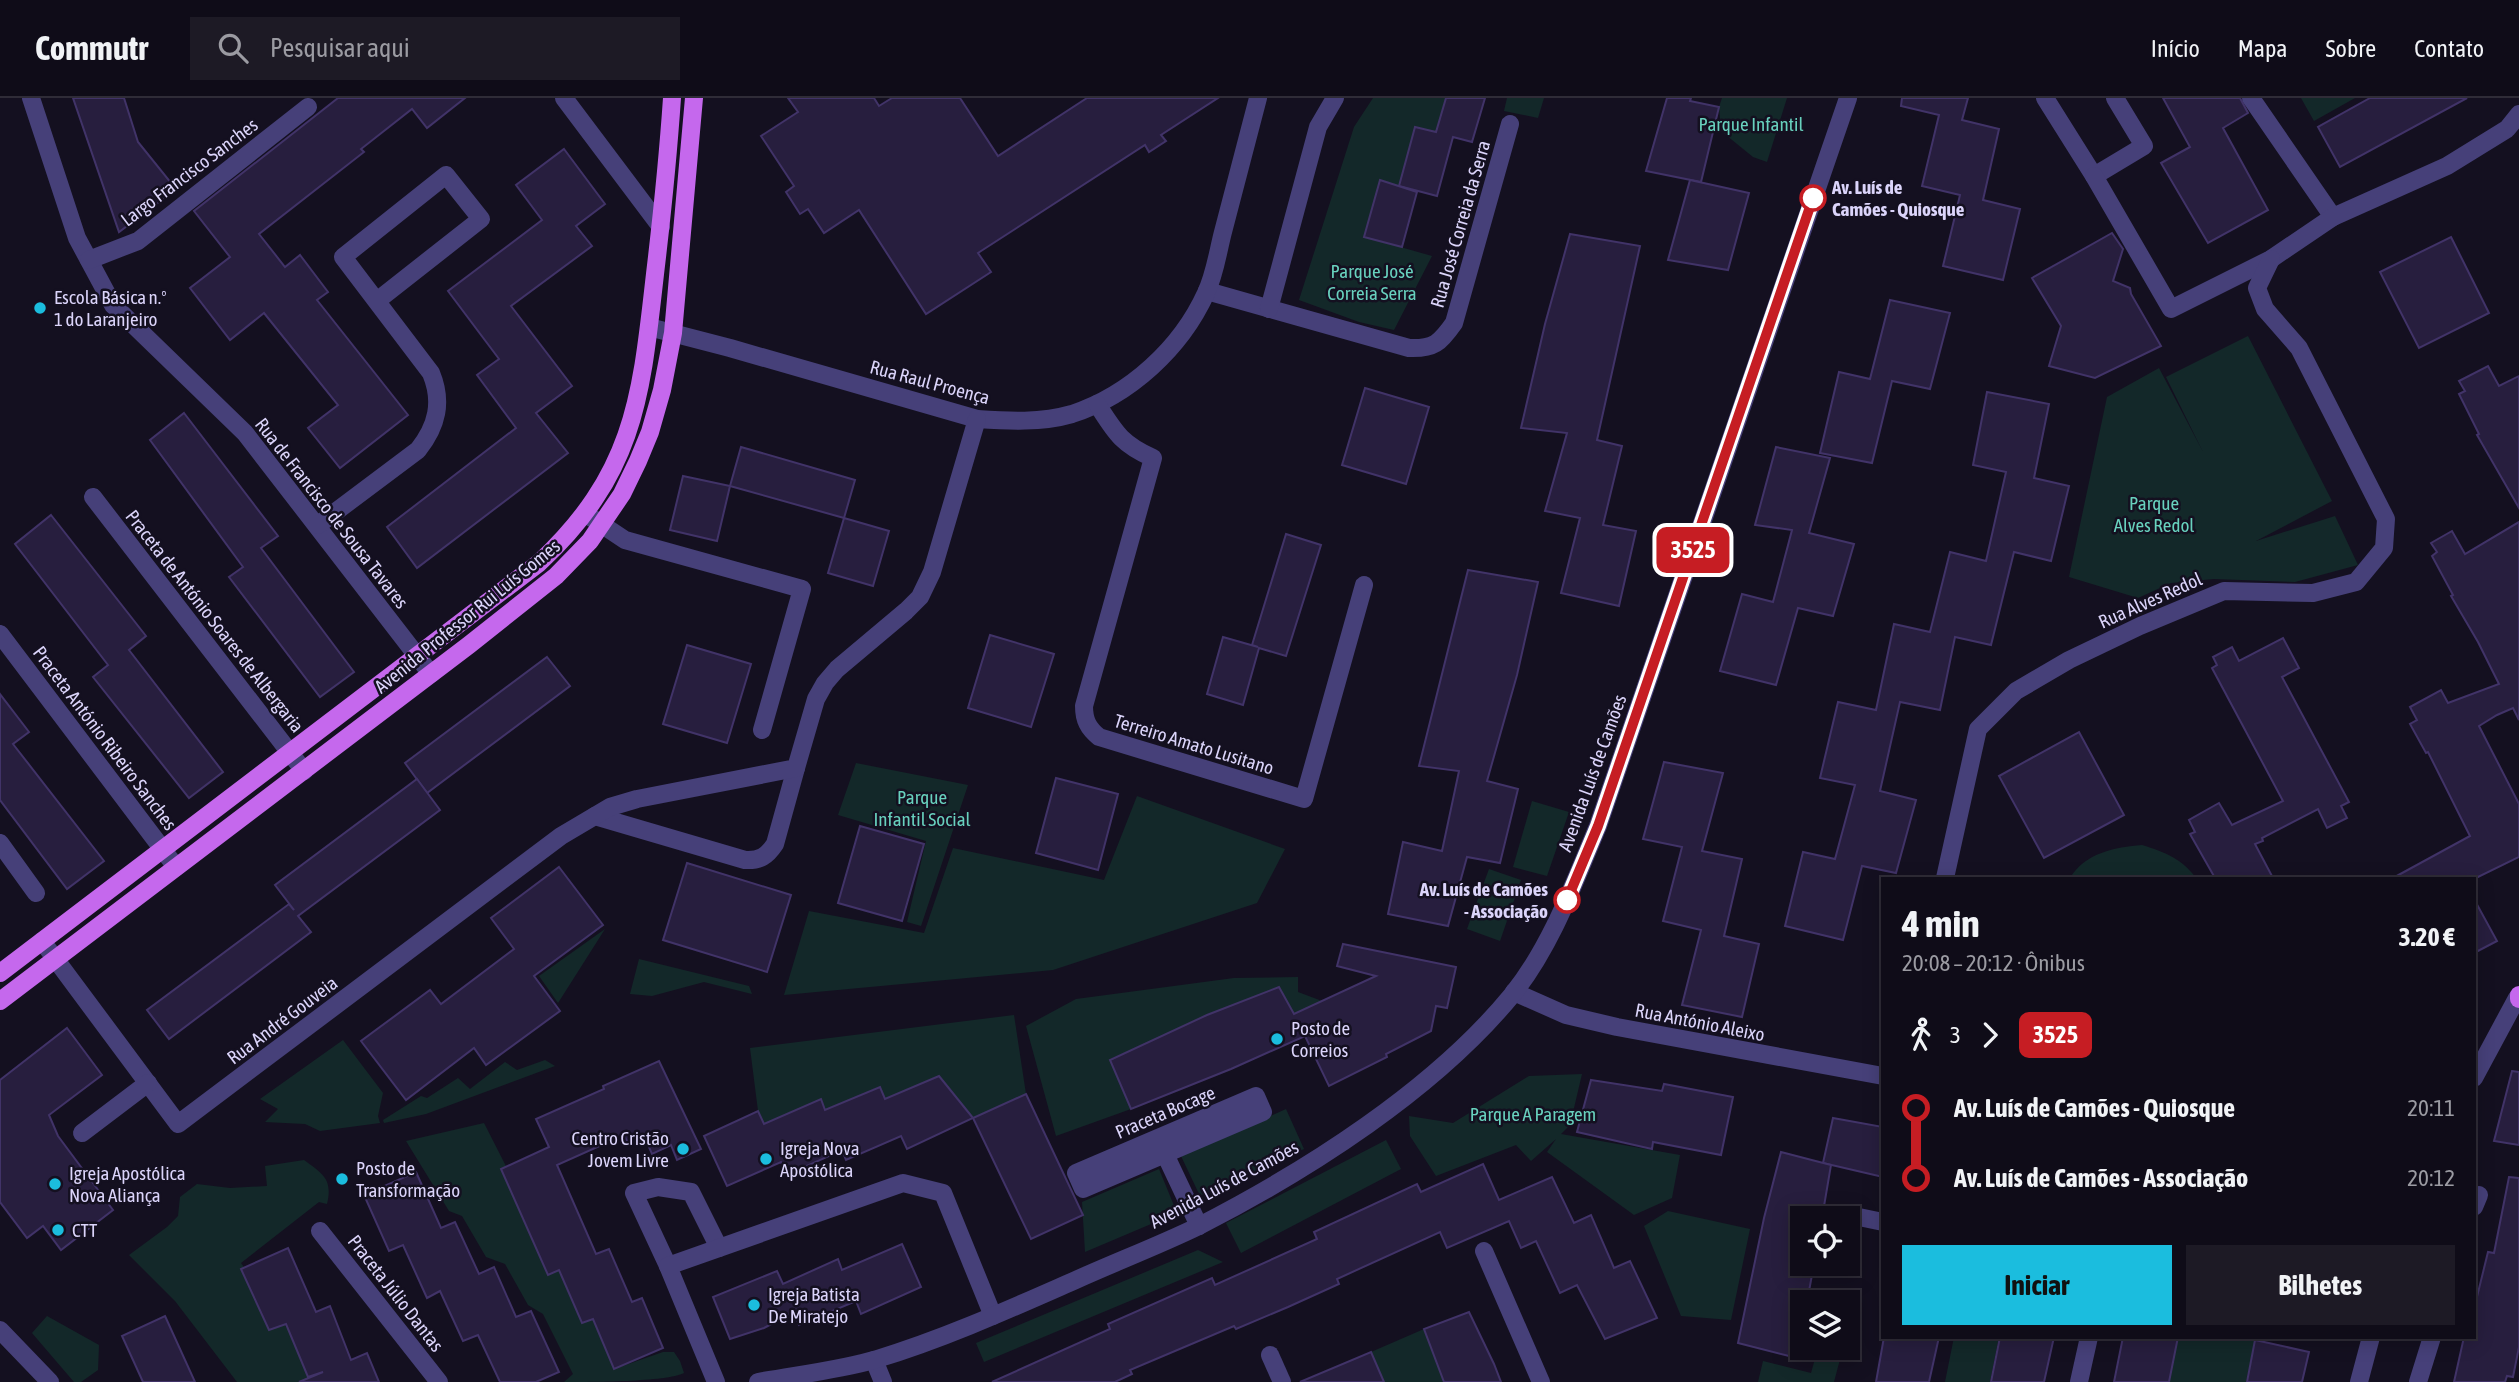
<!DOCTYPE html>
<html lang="pt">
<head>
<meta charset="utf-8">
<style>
  body { margin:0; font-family:"Asap Condensed",sans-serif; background:#1d1a25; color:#f1f3f6; height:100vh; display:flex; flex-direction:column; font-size:26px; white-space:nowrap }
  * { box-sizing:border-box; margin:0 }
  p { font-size:23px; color:#9b9ba2 }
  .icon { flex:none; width:38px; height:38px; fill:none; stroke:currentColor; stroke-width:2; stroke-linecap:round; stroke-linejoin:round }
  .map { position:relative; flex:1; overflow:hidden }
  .panel { position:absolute; left:1881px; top:779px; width:595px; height:462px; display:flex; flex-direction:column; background:#0f0c18; border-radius:0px; box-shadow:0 4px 18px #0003,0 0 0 2px #2f2c37 }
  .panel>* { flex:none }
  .badge { padding:0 14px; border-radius:10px; font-size:24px; line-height:46px }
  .buttons { position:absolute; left:1790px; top:1108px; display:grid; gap:14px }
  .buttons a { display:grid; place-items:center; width:70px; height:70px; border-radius:0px; background:#0f0c18; box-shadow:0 4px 18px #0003,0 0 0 2px #2f2c37; font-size:35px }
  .map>.badge { position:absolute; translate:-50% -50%; box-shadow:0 0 0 4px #fff }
  .legs { display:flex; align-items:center; gap:10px; height:77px; padding:0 21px; font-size:23px }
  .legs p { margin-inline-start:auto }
  .overview { display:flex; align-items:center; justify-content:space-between; height:119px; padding:0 21px }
  h1 { font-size:38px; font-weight:700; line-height:52px }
  .action { display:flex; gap:14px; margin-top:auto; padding:14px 21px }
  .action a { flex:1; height:80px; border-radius:0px; background:#1bbdde; color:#111; font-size:28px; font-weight:700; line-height:80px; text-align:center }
  .action a+a { background:#1d1a25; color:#f1f3f6 }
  ul { padding:0 21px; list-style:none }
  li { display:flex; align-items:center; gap:24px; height:70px; font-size:26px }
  li i { display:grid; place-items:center; width:10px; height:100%; margin:0 9px; background:currentColor }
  li i::after { content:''; width:18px; height:18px; margin:-9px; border:5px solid; border-radius:50%; background:#0f0c18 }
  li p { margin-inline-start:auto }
  li:first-child i { background:linear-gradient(#0000 50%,currentColor 0) }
  li:last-child i { background:linear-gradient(currentColor 50%,#0000 0) }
  header { display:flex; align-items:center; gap:42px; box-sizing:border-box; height:98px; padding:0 35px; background:#0f0c18; border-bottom:2px solid #2f2c37 }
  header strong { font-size:33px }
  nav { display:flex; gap:38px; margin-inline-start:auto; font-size:24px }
  .search { width:490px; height:63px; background:#1d1a25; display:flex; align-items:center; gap:18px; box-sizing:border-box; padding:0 24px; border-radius:0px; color:#9b9ba2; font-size:26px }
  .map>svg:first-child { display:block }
  .green { fill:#132829 }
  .building { fill:#271e3e; stroke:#413368; stroke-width:2 }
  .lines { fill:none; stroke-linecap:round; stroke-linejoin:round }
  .minor { stroke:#464079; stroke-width:18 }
  .major { stroke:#c568ed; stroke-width:18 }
  .line-1-casing { stroke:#fff; stroke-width:16 }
  .line-1 { stroke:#c61d23; stroke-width:10 }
  .stop-1-dot { fill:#fff; stroke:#c61d23; stroke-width:3.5 }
  .poi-dot { fill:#1bbdde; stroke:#141020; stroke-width:2.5 }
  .labels { text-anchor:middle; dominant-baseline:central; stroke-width:5; stroke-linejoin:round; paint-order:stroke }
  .park-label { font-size:19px; fill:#68d1be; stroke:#141020 }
  .street-label { font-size:19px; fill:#dbd4fa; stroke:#141020 }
  .stop-label { font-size:19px; font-weight:bold; fill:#dbd4fa; stroke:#141020; text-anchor:start }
  .poi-label { font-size:19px; fill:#dbd4fa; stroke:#141020; text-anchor:start }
</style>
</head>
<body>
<header>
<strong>Commutr</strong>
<div class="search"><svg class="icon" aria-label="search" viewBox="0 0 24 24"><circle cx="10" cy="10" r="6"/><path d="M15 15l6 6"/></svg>Pesquisar aqui</div>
<nav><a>Início</a><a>Mapa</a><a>Sobre</a><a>Contato</a></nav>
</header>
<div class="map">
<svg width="2519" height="1284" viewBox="0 0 2519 1284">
  <rect width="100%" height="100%" fill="#141020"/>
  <g class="green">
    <path d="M1373,0H1446L1436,34L1415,29L1399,88L1380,82L1365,139L1432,158L1394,232L1359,224L1299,202L1354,29Z"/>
    <path d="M1507,0H1544L1538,20L1504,13Z"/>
    <path d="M1722,0H1787L1767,64L1753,59L1721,33L1719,9Z"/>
    <path d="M2301,0H2355L2314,23Z"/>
    <path d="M2248,238L2332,403L2256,443L2335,418L2358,467L2295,484L2214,481L2171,485L2138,500L2069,479L2107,299L2159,270L2203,354L2166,279Z"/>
    <path d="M856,665L968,687L921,828L907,824L926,743L838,717Z"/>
    <path d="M1137,698L1285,751L1257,805L1053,872L784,897L809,813L924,835L953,750L1104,782Z"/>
    <path d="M1532,703L1569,714L1547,778L1513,769Z"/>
    <path d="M2142,747C2165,754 2182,761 2196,780H2070C2085,755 2115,749 2142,747Z"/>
    <path d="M1489,771L1521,782L1500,843L1467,831Z"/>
    <path d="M605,831L558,905L539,878Z"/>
    <path d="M639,861L749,888L752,896L704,884L652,898L630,896Z"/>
    <path d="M1298,879V894L1322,903L1294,916L1279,889L1110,961L1131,1011L1056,1038L1026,928L1076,901L1234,880Z"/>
    <path d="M1014,917L1026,996L973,1020L938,978L885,1001L879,989L825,1012L821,1002L764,1026L758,1013L750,950Z"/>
    <path d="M343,942L383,995L378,1018L380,1025L320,1033L305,1026L265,1024L278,1011L260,1001Z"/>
    <path d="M545,962L555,968L426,1016L384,1025L383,1022L421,998L427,1000L458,980L470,991L505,964L517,972Z"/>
    <path d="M1582,976L1570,1027L1561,1036L1680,1057L1672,1100L1634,1117L1547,1054L1556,1041L1531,1063L1516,1047L1436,1078L1410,1038L1409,1018L1453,1025L1529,978Z"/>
    <path d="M1286,1011L1304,1051L1200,1098L1181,1058Z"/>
    <path d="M484,1025L559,1172L582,1225L593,1221L614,1271L663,1254H674L680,1263L684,1275C667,1284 589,1284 564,1284L573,1276L543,1216L528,1207L505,1166L486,1159L462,1118L449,1113L406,1043Z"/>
    <path d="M1386,1042L1401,1071L1241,1155L1226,1125Z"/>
    <path d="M304,1062C323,1076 333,1081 327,1106L319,1104L241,1165L325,1284H237L175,1203L129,1157L167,1129L178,1118L180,1099L197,1086L230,1090L267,1088L265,1068Z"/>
    <path d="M1159,1071L1177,1115L1085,1154L1082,1104Z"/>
    <path d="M1668,1113L1750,1131L1731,1222L1681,1218L1644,1128Z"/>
    <path d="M1198,1152L1223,1164L984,1264L976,1245Z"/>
    <path d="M47,1218L99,1247L98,1272L81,1284H74L32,1235Z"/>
    <path d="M1424,1231L1447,1284H1383L1371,1254Z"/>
    <path d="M1954,1239H1999L1990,1284H1945Z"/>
    <path d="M2178,1239H2238L2255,1242L2246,1284H2169Z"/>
    <path d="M1818,1250H1843L1834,1284H1758L1763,1263L1811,1275Z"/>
  </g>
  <g class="building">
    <path d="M73,0H124L138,44L176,91L119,134Z"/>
    <path d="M338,0H465L427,30L412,11L361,51L364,54L259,136L285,169L300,157L328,194L317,202L408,317L340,370L308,330L338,307L264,215L230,242L190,190L230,159L194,113Z"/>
    <path d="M788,0H874L879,8L892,0H960L998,58L1087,0H1218L1161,37L1166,43L1149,54L1145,47L978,155L991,174L926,216L859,112L824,135L808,111L800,116L786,94L794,88L761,38L798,14Z"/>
    <path d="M1446,0H1485L1472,44L1453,39L1437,98L1399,88L1415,29L1436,34Z"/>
    <path d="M1667,0H1691L1690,3L1719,9L1701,84L1646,73Z"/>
    <path d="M1902,0H1968L1962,22L1999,31L1983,102L2020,111L2003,182L1943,168L1960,97L1922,88L1939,17L1901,8Z"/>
    <path d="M2163,0H2240L2248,15L2223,30L2268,112L2208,145L2161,65L2190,49Z"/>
    <path d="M2370,0H2467L2340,69L2318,29Z"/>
    <path d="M564,51L605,106L576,128L592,148L511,208L572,288L536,315L568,355L417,470L387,429L516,330L477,277L499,261L448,193L542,122L516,87Z"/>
    <path d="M1380,82L1417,94L1402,149L1364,139Z"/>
    <path d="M1690,82L1749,95L1728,172L1668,162Z"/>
    <path d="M2112,135L2123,151L2113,183L2130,190L2131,196L2161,248L2095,280L2049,268L2061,228L2032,180Z"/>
    <path d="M1570,136L1640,148L1597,342L1622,348L1603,427L1636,433L1619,508L1561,495L1580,420L1545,413L1567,335L1521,330L1545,226Z"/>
    <path d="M2451,139L2489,215L2419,250L2380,174Z"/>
    <path d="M1890,202L1950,215L1930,291L1892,283L1872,365L1820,355L1839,274L1870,281Z"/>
    <path d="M2488,268L2499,288L2519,278V410L2477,337L2479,336L2459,296L2465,293L2459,283Z"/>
    <path d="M1365,290L1429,309L1406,386L1342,367Z"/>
    <path d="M1987,294L2049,306L2034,380L2069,388L2051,463L2014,454L1991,547L1955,539L1940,612L1900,604L1880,693L1916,702L1896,775L1862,768L1843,842L1785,828L1803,754L1835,761L1855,687L1820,680L1838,604L1876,612L1894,526L1930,534L1950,454L1986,463L2006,374L1973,367Z"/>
    <path d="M184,315L278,438L261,450L354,574L320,599L229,479L243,469L150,342Z"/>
    <path d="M741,349L855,382L844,420L730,388Z"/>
    <path d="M1776,349L1830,360L1809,435L1854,446L1833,518L1798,510L1776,587L1720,573L1742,496L1773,504L1792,432L1755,427Z"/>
    <path d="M683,378L730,388L717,443L670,432Z"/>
    <path d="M51,417L146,538L129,552L223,674L189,700L93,579L108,567L15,446Z"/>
    <path d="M844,420L889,433L873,488L828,475Z"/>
    <path d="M2519,424V622L2513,610L2497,617L2479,628L2519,706V759L2476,780H2393L2470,738L2428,654L2426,655L2410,626L2417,622L2410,609L2441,592L2448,605L2499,586L2478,544L2451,498L2453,497L2432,458L2437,454L2431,445L2452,433L2465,456Z"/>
    <path d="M1286,436L1321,447L1286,558L1259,550L1243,607L1207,596L1223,539L1258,549L1252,547Z"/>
    <path d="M1468,472L1538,484L1517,577L1487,683L1518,691L1500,765L1467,759L1448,828L1388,816L1403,744L1442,753L1459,673L1419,668Z"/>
    <path d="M990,537L1054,556L1031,629L968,610Z"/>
    <path d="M2283,540L2299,570L2282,579L2349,704L2341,708L2347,720L2327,730L2318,711L2262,740L2263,743L2255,746L2273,780H2215L2190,736L2195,734L2189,722L2219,705L2232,727L2283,703L2212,570L2217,567L2213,559L2232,549L2239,563Z"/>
    <path d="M687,547L751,566L727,645L663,626Z"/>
    <path d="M547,559L570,588L427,695L405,665Z"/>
    <path d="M0,596L29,634L13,646L104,763L67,791L0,702Z"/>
    <path d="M2079,634L2124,717L2044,760L1999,678Z"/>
    <path d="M1664,664L1723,675L1702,753L1742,761L1724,838L1759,846L1742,919L1682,907L1701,832L1663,823L1682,749L1643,741Z"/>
    <path d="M1056,680L1118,696L1098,772L1036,755Z"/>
    <path d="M417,681L440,712L298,818L311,834L169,941L147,912L289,806L294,812L275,787Z"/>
    <path d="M860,728L924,746L902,823L838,805Z"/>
    <path d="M687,765L791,797L767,874L663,842Z"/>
    <path d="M559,769L603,827L534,878L560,913L486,967L474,950L406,1002L361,943L430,892L441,906L514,851L491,820Z"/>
    <path d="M2474,801L2497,843L2474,855Z"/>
    <path d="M1343,846L1456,869L1447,910L1436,908L1431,933L1386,956L1387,959L1329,988L1305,938L1231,971L1131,1011L1110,962L1207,917L1279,889L1294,916L1376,878L1337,868Z"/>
    <path d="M67,930L102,977L49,1017L58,1038L113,1112L61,1152L43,1128L27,1140L0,1104V982Z"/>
    <path d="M659,963L701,1051L677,1062L671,1047L652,1056L645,1040L629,1047L624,1037L557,1067L596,1156L609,1151L632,1204L642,1200L663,1250L614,1271L593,1221L582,1225L559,1172L548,1177L501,1071L549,1049L536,1021L604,991L603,988Z"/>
    <path d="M2512,973L2519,974V1047L2494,1043Z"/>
    <path d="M939,978L973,1020L907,1051L901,1038L846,1062L842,1052L787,1077L781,1064L727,1088L704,1038L758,1013L764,1026L821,1001L825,1012L880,989L885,1001Z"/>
    <path d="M1591,982L1662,993L1664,986L1733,999L1721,1057L1653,1044L1652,1051L1577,1034Z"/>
    <path d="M1026,996L1083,1117L1031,1141L973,1020Z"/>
    <path d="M1833,1020L1883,1029V1079L1823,1065Z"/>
    <path d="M1781,1054L1831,1067L1822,1120H1802V1166H1814L1807,1204H1802V1229L1797,1260L1738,1245L1764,1120Z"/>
    <path d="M1483,1066L1499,1102L1552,1079L1574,1125L1591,1117L1614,1170L1630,1163L1657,1220L1605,1241L1577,1187L1560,1195L1536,1143L1521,1150L1509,1123L1447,1150L1440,1134L1337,1181L1339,1186L1288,1209L1236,1231L1234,1228L1130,1272L1132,1276L1115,1284H992L1110,1231L1108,1226L1212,1180L1215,1187L1317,1141L1314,1134L1417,1086L1421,1094Z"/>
    <path d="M416,1074L441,1130L455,1124L479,1176L494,1169L516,1219L531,1213L559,1274L536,1284H500L478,1237L463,1243L440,1193L427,1200L403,1147L389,1153L364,1097Z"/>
    <path d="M2509,1079L2519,1080V1249L2513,1279L2507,1278L2505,1284H2454L2464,1239H2474V1211L2488,1154L2494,1155Z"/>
    <path d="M902,1146L921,1189L861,1216L856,1203L799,1227L794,1214L764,1230L730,1241L713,1199L777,1173L783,1186L838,1161L842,1172Z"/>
    <path d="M288,1150L316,1214L330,1208L351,1262L367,1255L379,1284H299L323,1274L308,1279L286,1226L269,1232L241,1171Z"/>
    <path d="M1469,1214L1494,1266L1501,1284H1444L1424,1231Z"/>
    <path d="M165,1218L195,1284H143L122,1238Z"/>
    <path d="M1884,1239H1939L1929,1284H1876Z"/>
    <path d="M2000,1239H2054L2044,1284H1991Z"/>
    <path d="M2123,1239H2178L2169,1284H2114Z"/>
    <path d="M2255,1242L2309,1254L2302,1284H2247Z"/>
    <path d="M1371,1254L1384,1284H1300Z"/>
  </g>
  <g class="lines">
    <g class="minor">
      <path d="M31,0L77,140L113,207L245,335L431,576"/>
      <path d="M564,0L661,129"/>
      <path d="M2045,0L2094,78L2144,48L2115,0"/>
      <path d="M2251,0L2333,119"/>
      <path d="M2094,78L2171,211L2271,161L2333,119L2447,68L2507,31L2519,16"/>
      <path d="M89,162L138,143L308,9"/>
      <path d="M1207,193L1409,250C1434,251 1440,245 1454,225L1510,26"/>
      <path d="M1269,211L1318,29L1335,0"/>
      <path d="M649,229L730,250L977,321C1008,323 1041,325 1072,316C1130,297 1181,250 1206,195C1215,176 1218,153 1223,134C1235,89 1246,45 1258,0"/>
      <path d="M1097,306C1115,334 1121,346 1153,360L1084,608C1084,622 1088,630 1099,639L1304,701L1364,487"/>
      <path d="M93,399L304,673"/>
      <path d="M586,416L625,442L802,491L762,632"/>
      <path d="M318,427L418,352C437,328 443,304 431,275L343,159L446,77L481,121L378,202"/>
      <path d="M0,536L176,769"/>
      <path d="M595,718L745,762C760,763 767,758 775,746L796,670"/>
      <path d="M0,745L36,795"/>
      <path d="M1945,780L1978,631L2016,593L2069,562L2140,528L2224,493L2313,495L2356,484L2384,450L2386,421L2299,250L2265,211L2257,190L2271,161"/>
      <path d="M42,843L178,1026L561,738L610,709L637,701L796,670L816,601L825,585L837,571L906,513L920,499L932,474L977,321"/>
      <path d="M1514,894L1566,917L1617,929L1883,978"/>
      <path d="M2474,980L2517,900"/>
      <path d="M82,1035L148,985"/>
      <path d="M1165,1056L1083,1091L1076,1075L1256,998L1263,1014L1165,1056L1199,1128"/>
      <path d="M2474,1109L2479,1097"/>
      <path d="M1854,1118L1883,1124"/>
      <path d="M320,1133L439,1284"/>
      <path d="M1484,1153L1541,1284"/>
      <path d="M668,1168L634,1095L658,1089L691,1094L719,1150"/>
      <path d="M0,1232L50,1284"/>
      <path d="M1270,1257L1282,1284"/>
      <path d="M874,1262L883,1284"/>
      <path d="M716,1284L668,1168L903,1085L943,1095L993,1218"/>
      <path d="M758,1284C795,1277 841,1272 877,1261C946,1240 1012,1210 1078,1181C1118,1163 1160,1147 1199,1128C1308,1072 1434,992 1512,897C1551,849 1574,785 1598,728L1848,0"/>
      <path d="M2079,1284L2089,1239"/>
      <path d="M2359,1284L2371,1239"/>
      <path d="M2418,1284L2432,1239"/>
    </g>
    <g class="major">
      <path d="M0,875L539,465C635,375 641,300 655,176C662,117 668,59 672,0"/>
      <path d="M2519,897V901"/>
      <path d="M0,903L469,547L556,478L590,443L622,396L638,363L650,334L662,292L673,235L694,0"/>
    </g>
  </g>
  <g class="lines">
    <defs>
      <path id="line-1" d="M1567,802L1598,728L1813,100"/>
    </defs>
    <use href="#line-1" class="line-1-casing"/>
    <use href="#line-1" class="line-1"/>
  </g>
  <g class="stop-1-dot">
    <circle cx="1813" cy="100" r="12"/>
    <circle cx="1567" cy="802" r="12"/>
  </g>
  <g class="poi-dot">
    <circle cx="40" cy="210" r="7"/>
    <circle cx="1277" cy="941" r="7"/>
    <circle cx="683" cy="1051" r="7"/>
    <circle cx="766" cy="1061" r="7"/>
    <circle cx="342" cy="1081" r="7"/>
    <circle cx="55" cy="1086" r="7"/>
    <circle cx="58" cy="1132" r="7"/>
    <circle cx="754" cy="1207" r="7"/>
  </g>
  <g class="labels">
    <g class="park-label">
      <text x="1751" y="26">Parque Infantil</text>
      <text x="1372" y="173">Parque José<tspan x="1372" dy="22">Correia Serra</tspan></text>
      <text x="2154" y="405">Parque<tspan x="2154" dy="22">Alves Redol</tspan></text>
      <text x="922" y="699">Parque<tspan x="922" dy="22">Infantil Social</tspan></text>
      <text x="1533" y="1016">Parque A Paragem</text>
    </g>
    <g class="street-label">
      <text transform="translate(189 74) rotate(-37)">Largo Francisco Sanches</text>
      <text transform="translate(1460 126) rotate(-74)">Rua José Correia da Serra</text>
      <text transform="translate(930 284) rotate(15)">Rua Raul Proença</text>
      <text transform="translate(332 415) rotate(52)">Rua de Francisco de Sousa Tavares</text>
      <text transform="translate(2150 502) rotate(-24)">Rua Alves Redol</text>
      <text transform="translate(467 518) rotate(-39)">Avenida Professor Rui Luís Gomes</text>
      <text transform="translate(215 523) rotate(52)">Praceta de António Soares de Albergaria</text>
      <text transform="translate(105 640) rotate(53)">Praceta António Ribeiro Sanches</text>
      <text transform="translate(1194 646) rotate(17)">Terreiro Amato Lusitano</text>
      <text transform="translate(1592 675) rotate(-70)">Avenida Luís de Camões</text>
      <text transform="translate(282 922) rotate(-37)">Rua André Gouveia</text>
      <text transform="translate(1700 924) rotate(11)">Rua António Aleixo</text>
      <text transform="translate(1165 1014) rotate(-23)">Praceta Bocage</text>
      <text transform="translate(1224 1086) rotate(-28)">Avenida Luís de Camões</text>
      <text transform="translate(396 1195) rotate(52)">Praceta Júlio Dantas</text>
    </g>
    <g class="stop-label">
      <text x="1832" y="89">Av. Luís de<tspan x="1832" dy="22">Camões - Quiosque</tspan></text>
      <text x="1548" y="791" text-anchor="end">Av. Luís de Camões<tspan x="1548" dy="22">- Associação</tspan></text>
    </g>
    <g class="poi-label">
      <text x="54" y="199">Escola Básica n.º<tspan x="54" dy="22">1 do Laranjeiro</tspan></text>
      <text x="1291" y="930">Posto de<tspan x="1291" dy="22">Correios</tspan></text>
      <text x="669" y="1040" text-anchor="end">Centro Cristão<tspan x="669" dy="22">Jovem Livre</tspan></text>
      <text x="780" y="1050">Igreja Nova<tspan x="780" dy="22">Apostólica</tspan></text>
      <text x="356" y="1070">Posto de<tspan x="356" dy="22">Transformação</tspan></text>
      <text x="69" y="1075">Igreja Apostólica<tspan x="69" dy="22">Nova Aliança</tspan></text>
      <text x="72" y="1132">CTT</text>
      <text x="768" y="1196">Igreja Batista<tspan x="768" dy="22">De Miratejo</tspan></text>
    </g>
  </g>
</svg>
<div class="buttons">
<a><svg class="icon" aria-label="locate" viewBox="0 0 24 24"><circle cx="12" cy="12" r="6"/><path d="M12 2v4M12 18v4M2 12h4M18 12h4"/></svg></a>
<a><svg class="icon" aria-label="layers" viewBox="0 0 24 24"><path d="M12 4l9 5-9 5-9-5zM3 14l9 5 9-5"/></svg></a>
</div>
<b class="badge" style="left:1693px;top:452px;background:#c61d23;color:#fff">3525</b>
<section class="panel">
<div class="overview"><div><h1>4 min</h1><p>20:08 – 20:12 · Ônibus</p></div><b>3.20 €</b></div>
<div class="legs"><svg class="icon" aria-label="walk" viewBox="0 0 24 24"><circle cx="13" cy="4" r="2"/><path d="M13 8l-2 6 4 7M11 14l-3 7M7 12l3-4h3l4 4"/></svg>3<svg class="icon" aria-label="forward" viewBox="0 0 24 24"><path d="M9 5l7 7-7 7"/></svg><b class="badge" style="background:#c61d23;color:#fff">3525</b></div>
<ul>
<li><i style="color:#c61d23"></i><b>Av. Luís de Camões - Quiosque</b><p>20:11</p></li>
<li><i style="color:#c61d23"></i><b>Av. Luís de Camões - Associação</b><p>20:12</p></li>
</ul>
<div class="action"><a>Iniciar</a><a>Bilhetes</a></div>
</section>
</div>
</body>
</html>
